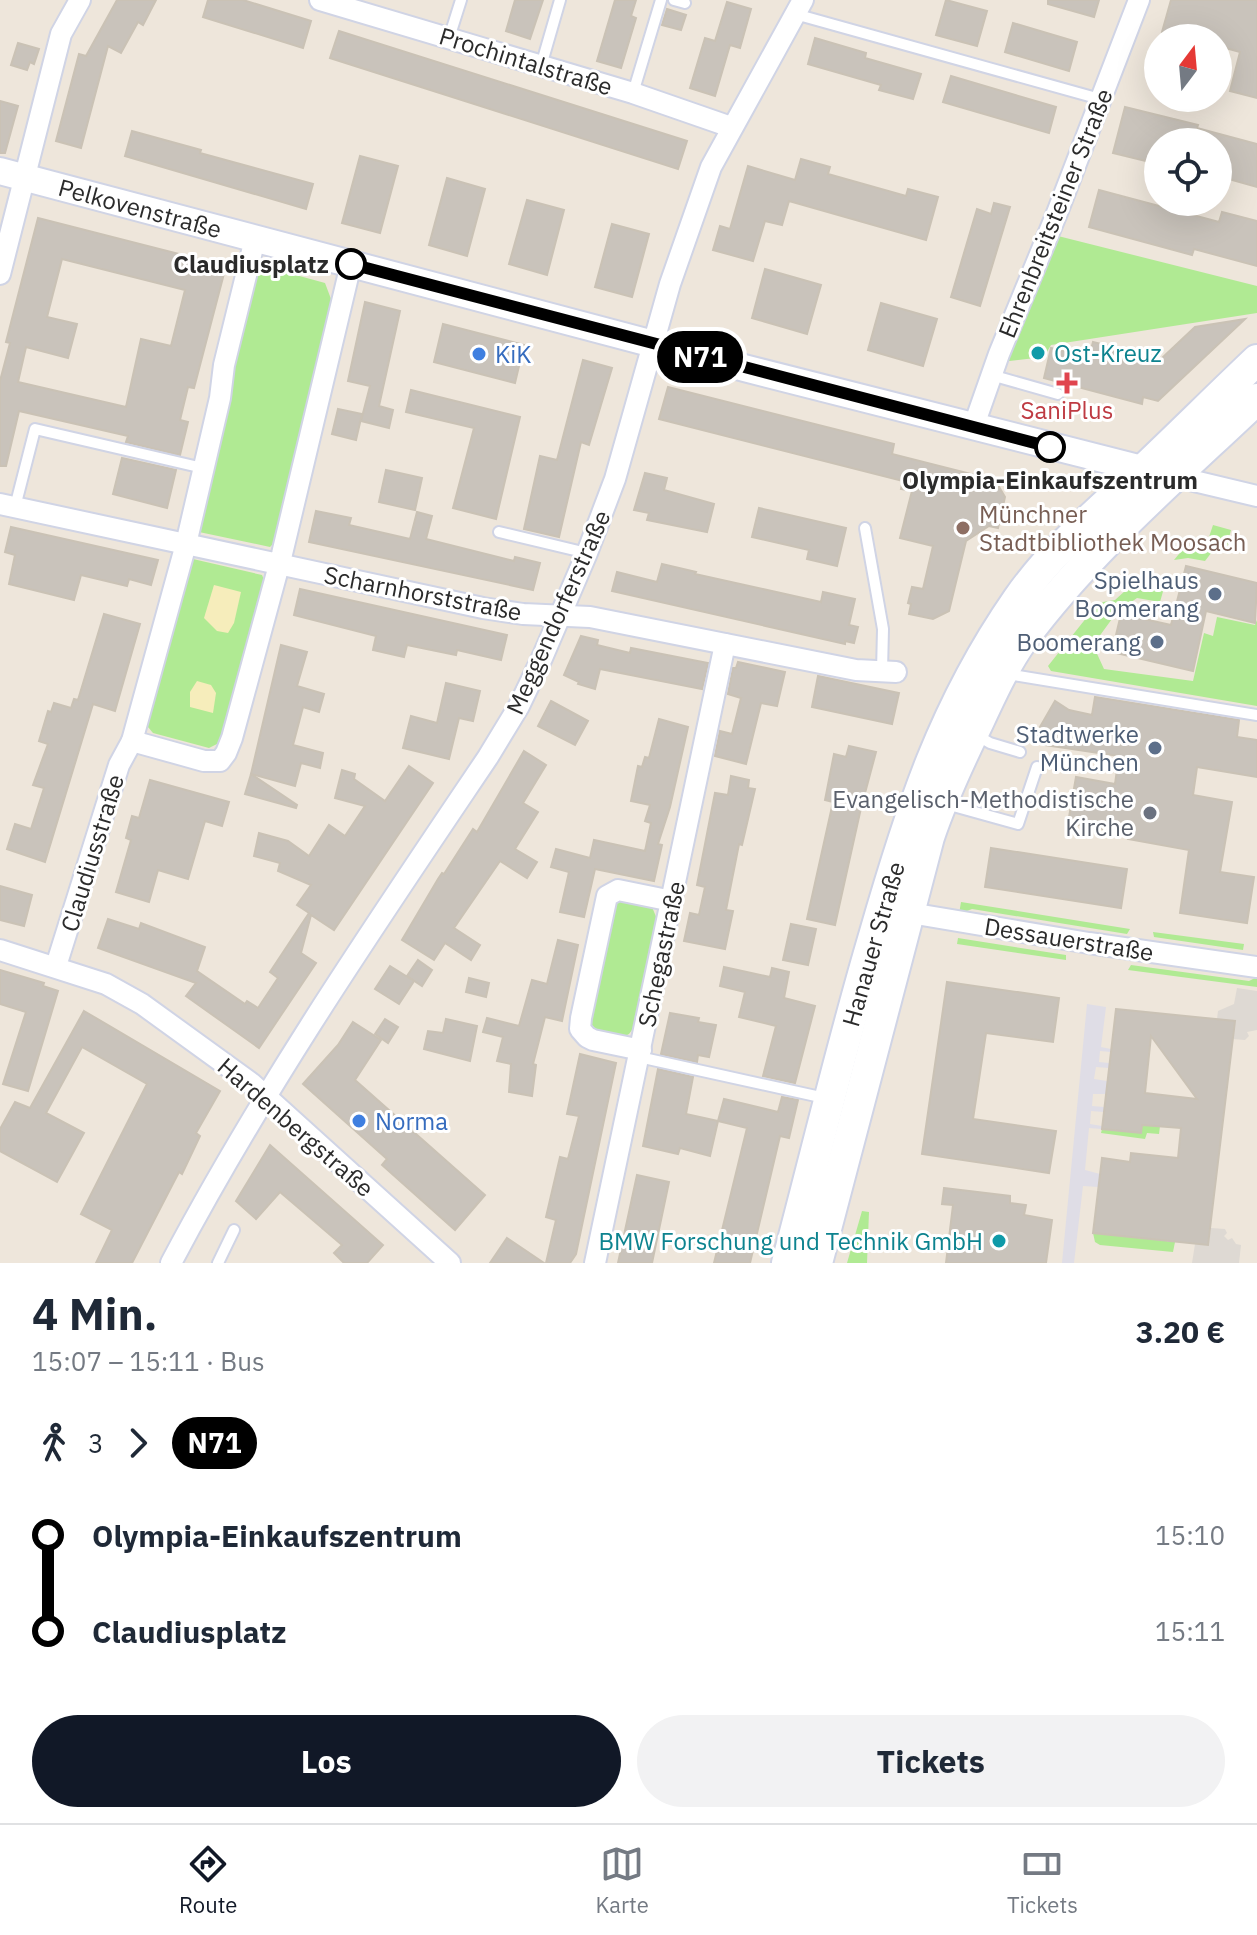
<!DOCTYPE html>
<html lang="de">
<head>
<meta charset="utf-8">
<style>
  body { margin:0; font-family:"IBM Plex Sans",sans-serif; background:#f2f2f3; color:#1f2937; height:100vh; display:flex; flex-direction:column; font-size:30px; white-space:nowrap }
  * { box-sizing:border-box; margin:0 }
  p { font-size:26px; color:#747a83 }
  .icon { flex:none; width:44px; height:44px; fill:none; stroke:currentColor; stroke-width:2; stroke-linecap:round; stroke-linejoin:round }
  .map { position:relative; height:1263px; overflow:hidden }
  .panel { display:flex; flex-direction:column; background:#fff; flex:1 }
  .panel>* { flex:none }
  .badge { padding:0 16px; border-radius:26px; font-size:28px; line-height:52px }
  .needle { width:52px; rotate:16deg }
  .controls { position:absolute; left:1144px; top:24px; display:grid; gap:16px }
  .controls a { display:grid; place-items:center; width:88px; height:88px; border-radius:50%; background:#fff; box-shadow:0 8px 32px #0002; font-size:40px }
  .map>.badge { position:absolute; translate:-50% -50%; box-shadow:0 0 0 4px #fff }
  .legs { display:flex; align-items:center; gap:12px; height:88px; padding:0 32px; font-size:26px }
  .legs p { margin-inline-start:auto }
  .overview { display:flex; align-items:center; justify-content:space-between; height:136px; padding:0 32px }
  h1 { font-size:44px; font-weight:700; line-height:60px }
  .action { display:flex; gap:16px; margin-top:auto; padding:16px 32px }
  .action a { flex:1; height:92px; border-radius:48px; background:#111827; color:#fff; font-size:32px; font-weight:700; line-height:92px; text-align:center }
  .action a+a { background:#f2f2f3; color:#1f2937 }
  ul { padding:0 32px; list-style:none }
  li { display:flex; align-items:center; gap:28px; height:96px; font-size:30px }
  li i { display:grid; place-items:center; width:12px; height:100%; margin:0 10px; background:currentColor }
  li i::after { content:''; width:20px; height:20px; margin:-10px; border:6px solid; border-radius:50%; background:#fff }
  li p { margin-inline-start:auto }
  li:first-child i { background:linear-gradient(#0000 50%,currentColor 0) }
  li:last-child i { background:linear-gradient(currentColor 50%,#0000 0) }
  .tabs { display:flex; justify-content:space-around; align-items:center; height:112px; border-top:2px solid #e0e1e3; background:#fff; font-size:22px; color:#747a83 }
  .tabs a { display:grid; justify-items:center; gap:4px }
  .tabs .on { color:#111827 }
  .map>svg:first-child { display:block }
  .industrial { fill:#dfdde6 }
  .green { fill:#b0ea93 }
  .sand { fill:#f6edbb }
  .plaza { fill:#ded9d3 }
  .building { fill:#c9c3bb; stroke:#cac2b5; stroke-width:2; fill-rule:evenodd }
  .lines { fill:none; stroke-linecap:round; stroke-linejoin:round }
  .service-casing { stroke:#d0d4e5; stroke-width:14 }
  .minor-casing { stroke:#d0d4e5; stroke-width:24 }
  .tertiary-casing { stroke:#d0d4e5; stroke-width:30 }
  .secondary-casing { stroke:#d0d4e5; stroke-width:34 }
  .service { stroke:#fff; stroke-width:10 }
  .minor { stroke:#fff; stroke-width:20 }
  .tertiary { stroke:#fff; stroke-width:26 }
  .secondary { stroke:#fff; stroke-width:30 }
  .line-1-casing { stroke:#fff; stroke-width:18 }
  .line-1 { stroke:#000; stroke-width:12 }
  .stop-1-dot { fill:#fff; stroke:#000; stroke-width:4 }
  .culture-dot { fill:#0f9aa8; stroke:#fff; stroke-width:3 }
  .shop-dot { fill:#3f7fe0; stroke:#fff; stroke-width:3 }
  .health-dot { fill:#e0444e; stroke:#fff; stroke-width:3 }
  .education-dot { fill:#8d6e63; stroke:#fff; stroke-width:3 }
  .service-dot { fill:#5c6f8a; stroke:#fff; stroke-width:3 }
  .worship-dot { fill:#6b7280; stroke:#fff; stroke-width:3 }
  .labels { text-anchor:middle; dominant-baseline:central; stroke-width:6; stroke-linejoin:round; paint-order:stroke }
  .street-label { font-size:24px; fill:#2b2b2b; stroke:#fff }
  .stop-label { font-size:24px; font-weight:bold; fill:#2b2b2b; stroke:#fff; text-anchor:end }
  .culture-label { font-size:24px; fill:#0d838f; stroke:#fff; text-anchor:start }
  .shop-label { font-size:24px; fill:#366cbe; stroke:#fff; text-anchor:start }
  .health-label { font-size:24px; fill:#be3a42; stroke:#fff }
  .education-label { font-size:24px; fill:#785e54; stroke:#fff; text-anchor:start }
  .service-label { font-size:24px; fill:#4e5e75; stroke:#fff; text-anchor:end }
  .worship-label { font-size:24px; fill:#5b616d; stroke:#fff; text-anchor:end }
</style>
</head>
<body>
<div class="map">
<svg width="1257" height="1263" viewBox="0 0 1257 1263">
  <rect width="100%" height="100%" fill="#eee6db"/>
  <path class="industrial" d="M1087,1004L1106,1007L1101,1047L1111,1049V1052L1100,1051L1099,1062L1109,1063V1068L1096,1067L1094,1079L1107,1081L1106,1094H1093L1092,1106L1104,1107V1112L1091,1111L1090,1124L1102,1126V1129L1089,1128L1085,1170L1100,1174L1098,1187L1083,1186L1074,1263H1062Z"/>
  <g class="green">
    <path d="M1054,235L1257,286V313L1051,345L1044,357L1001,362Z"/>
    <path d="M263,266L325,283L331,299L275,542L270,547L199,532L196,526L254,272Z"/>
    <path d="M1213,525L1231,530L1226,550L1215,548L1205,561L1188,558L1174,560L1183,549L1189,552L1209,537Z"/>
    <path d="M193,559L262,575L265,582L223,736L217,744L209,748L153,733L148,727L147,716L189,562Z"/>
    <path d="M1147,571L1158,576L1164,588L1160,602L1137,598L1117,612L1093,645L1104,669L1193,681L1204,633L1213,636L1217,617L1255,625L1257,620V706L1051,671L1048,666L1087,617L1103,602L1115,600Z"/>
    <path d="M619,899L652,907L657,919L635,1026L629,1034L621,1038L591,1030L589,1019L615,902Z"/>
    <path d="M961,902L1130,929L1127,934L972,909L959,914Z"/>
    <path d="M1153,932L1244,944L1243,950L1154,937Z"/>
    <path d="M958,938L1066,955V960L957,944Z"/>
    <path d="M1131,965L1249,981L1257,977V987L1128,970Z"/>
    <path d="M1142,1125L1160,1126L1159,1134L1147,1133L1145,1139L1101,1133L1102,1129L1141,1133Z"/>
    <path d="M862,1211L869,1212L867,1263H847Z"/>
    <path d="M1093,1233L1175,1242L1173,1252L1100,1245L1095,1242Z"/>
  </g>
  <g class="sand">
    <path d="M214,585L241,592L234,623L228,633L217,631L204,618Z"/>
    <path d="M197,681L211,685L216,693L213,713L190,707V692Z"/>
  </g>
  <g class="plaza">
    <path d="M1237,988L1257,991V1030L1247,1032L1249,1036L1245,1040L1232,1039L1234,1021L1217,1019L1218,1011L1234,1004Z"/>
    <path d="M1211,1228L1225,1229L1227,1233L1224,1236L1228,1240L1232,1238L1236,1244L1241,1245L1239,1263H1192L1195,1244L1208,1245Z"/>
  </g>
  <g class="building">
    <path d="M117,0H156L143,25L138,22L121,53L108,46L81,148L56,141L79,54L86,56Z"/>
    <path d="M208,0H243L311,21L303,48L203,17Z"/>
    <path d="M515,0H543L530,39L506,31Z"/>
    <path d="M615,0H636L631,16L636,18L621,68L597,61Z"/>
    <path d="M946,0L987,11L977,46L936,35Z"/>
    <path d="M1048,0H1099L1094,17L1048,4Z"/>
    <path d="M1171,0H1257V98L1230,91L1240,52L1218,46V38H1186L1162,32Z"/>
    <path d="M727,2L751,9L740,48L730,45L715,96L690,88L705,38L715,41Z"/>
    <path d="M667,9L686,15L681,30L662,25Z"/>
    <path d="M1013,23L1077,42L1069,71L1005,52Z"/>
    <path d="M339,31L687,141L678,169L330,58Z"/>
    <path d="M815,38L866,53L865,58L921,74L913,99L879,90L881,85L808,64Z"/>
    <path d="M18,43L39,49L34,64L30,62L27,70L11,65Z"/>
    <path d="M951,76L1056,107L1049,133L943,102Z"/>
    <path d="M0,101L18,106L5,153H0Z"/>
    <path d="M1125,107L1198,125L1197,128L1257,144V187L1218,176V142H1158V164L1113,153Z"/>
    <path d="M132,131L201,150L200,153L313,184L306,209L125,156Z"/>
    <path d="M360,156L398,166L380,233L342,223Z"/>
    <path d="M801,159L830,167L828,174L906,196L908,189L938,197L926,240L789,201L782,225L765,221L753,261L713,250L720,226L730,229L748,166L795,180Z"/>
    <path d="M447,178L485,189L467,256L429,245Z"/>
    <path d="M1099,190L1219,222L1222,212L1257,221V266L1194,249L1192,255L1089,227Z"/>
    <path d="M527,200L564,210L547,275L509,264Z"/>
    <path d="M994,203L1010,207L980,306L951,297L977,209L991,214Z"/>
    <path d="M38,218L226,266L194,388L188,387L180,420L188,422L180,455L126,442L128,436L19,411L6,466H0V381L10,343L6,342ZM62,259L185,290L171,346L141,339L126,407L18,382L26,347L68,358L77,324L47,317Z"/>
    <path d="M612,224L649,234L632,297L595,287Z"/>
    <path d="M765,269L821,285L807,334L752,318Z"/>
    <path d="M365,302L400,311L379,406L393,410L389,428L361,421L370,386L348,381Z"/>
    <path d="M881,303L937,319L923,366L868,350Z"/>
    <path d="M1245,319L1158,401L1143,397L1142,404L1044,378L1051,348L1089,357L1093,342L1161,359L1195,327Z"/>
    <path d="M443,324L524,345L515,383L434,362Z"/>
    <path d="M583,360L612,368L589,445L581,442L559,537L524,529L540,456L557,460Z"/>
    <path d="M668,387L894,444L892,454L995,480L1005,497L998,528L989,526L966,541L949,611L933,619L909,614L911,604L908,603L912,587L923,589L933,546L900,538L912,491L901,489L903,481L659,419Z"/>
    <path d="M411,390L520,417L496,519L453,508L474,428L406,412Z"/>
    <path d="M338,409L362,414L356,440L332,434Z"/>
    <path d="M122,458L176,470L167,508L113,494Z"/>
    <path d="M386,470L422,478L415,510L379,502Z"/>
    <path d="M645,473L667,478L664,490L714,504L707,532L647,520L649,513L634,510Z"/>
    <path d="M759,508L846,528L837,566L807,559L809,550L752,537Z"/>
    <path d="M316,511L351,518L349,525L410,539L417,512L432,516L426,539L514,561L515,557L540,563L533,590L309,542Z"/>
    <path d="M11,527L158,560L151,585L129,579L127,586L81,575L74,600L9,584L15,555L5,552Z"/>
    <path d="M662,564L696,572L695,574L821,602L823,592L855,599L849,625L858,627L854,643L845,641V644L612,591L617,572L657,582Z"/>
    <path d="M1186,566L1257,583L1255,623L1206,611L1193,671L1112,652L1121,614L1171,625Z"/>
    <path d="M300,589L507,635L501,660L457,650L456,655L407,645L404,657L373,650L376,636L294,615Z"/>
    <path d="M104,614L140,624L115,711L93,704L45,862L7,849L15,824L31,829L44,788L33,785L48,744L39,741L48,711L51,712L54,703L71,708L74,699L78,700Z"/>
    <path d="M581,636L598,640L597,645L630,653L631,648L708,663L702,689L600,669L595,689L578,684L579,682L564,675Z"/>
    <path d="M281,645L307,652L297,686L324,694L319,712L303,707L293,745L323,753L320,768L301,763L295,786L251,774Z"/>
    <path d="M738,662L785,672L777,706L761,703L746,764L715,756L720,731L732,734L741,698L728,694L733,668H736Z"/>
    <path d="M818,676L899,693L892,724L812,707Z"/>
    <path d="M446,683L480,691L473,721L459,718L449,759L403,748L411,716L437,723Z"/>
    <path d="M1095,697L1239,720L1237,737L1257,740V777L1197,767L1193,795L1232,802L1220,872L1254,877L1247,923L1180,913L1189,850L1128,839L1129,834L1068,823L1076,777L1115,784L1119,756L1045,745L1033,739L1055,701L1069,710L1092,715Z"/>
    <path d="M551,701L588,721L575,745L538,726Z"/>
    <path d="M659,719L688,727L670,807L658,844L662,845L654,881L595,869L584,917L560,912L569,872L551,867L556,849L590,858L594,840L645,851L651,823L645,821L650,805L631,801L638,766L642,767L645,757L649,758Z"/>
    <path d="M849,746L876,752L861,808L835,925L807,919L833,802L825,800L834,754L846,757Z"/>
    <path d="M524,751L546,765L523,803L538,812L515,849L537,862L527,878L500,861L454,928L480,945L471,960L445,943L434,960L402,940L438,879L442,873L444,874L473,829L477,832Z"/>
    <path d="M409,766L433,783L334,930L311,915L301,953L316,963L259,1048L186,996L196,983L98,948L108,919L139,929L141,923L205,947L197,971L245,1004L247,1001L258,1008L278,978L270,972L309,913L297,905L311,885L278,871L280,863L254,856L259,833L288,841L309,856L329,825L345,836L365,806L335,798L342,770L355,774L354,779L385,801Z"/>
    <path d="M251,774L297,805L296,808L245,794Z"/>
    <path d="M731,776L749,780L748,788L755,789L742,845L739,844L726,910L733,911L725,949L684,941L690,913L699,915L705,887L697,885L715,793L728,795Z"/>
    <path d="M150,780L229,802L222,826L205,821L188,879L158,870L149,902L116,892L131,840L126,838L132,816L139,818Z"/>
    <path d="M991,848L1127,869L1121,908L985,887Z"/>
    <path d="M0,886L32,895L24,926L0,920Z"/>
    <path d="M791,924L816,929L808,965L783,960Z"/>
    <path d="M558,940L578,945L562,1021L545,1017L533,1064L536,1065L532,1096L509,1092L511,1064L497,1061L503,1037L483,1032L487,1018L519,1026L532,980L547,984Z"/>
    <path d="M418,960L432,970L422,986L407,976Z"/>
    <path d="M390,966L414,981L399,1004L375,989Z"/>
    <path d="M724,967L770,977L772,968L789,972L784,998L815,1006L795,1083L763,1076L776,1026L739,1017L745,992L720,986Z"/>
    <path d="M0,970L44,983L43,986L58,991L28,1091L3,1084L26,1012L0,1004Z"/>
    <path d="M469,978L489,983L486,997L466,992Z"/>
    <path d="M947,982L1059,998L1053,1042L986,1033L973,1119L1056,1131L1049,1173L922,1154Z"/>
    <path d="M1116,1009L1235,1021L1208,1245L1093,1233L1102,1158L1130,1162L1131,1153L1178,1158L1181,1128L1142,1125L1141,1133L1102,1129ZM1151,1036L1197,1099L1145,1093Z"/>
    <path d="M84,1011L220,1091L196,1133L200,1136L182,1174L179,1172L132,1263H96L112,1230L81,1214L147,1084L82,1047L46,1113L84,1133L57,1182L0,1151V1129L15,1102L30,1108Z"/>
    <path d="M670,1013L699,1018L698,1022L716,1025L709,1057L698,1055L697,1062L661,1054Z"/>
    <path d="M385,1019L398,1027L388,1043L375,1034Z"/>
    <path d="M446,1019L477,1026L470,1061L424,1049L428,1031L443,1033Z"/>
    <path d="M353,1022L381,1040L355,1080L485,1195L455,1230L382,1165L387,1159L303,1084L338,1045Z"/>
    <path d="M580,1054L616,1063L576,1254L570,1263H546L556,1220L546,1217L560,1157L568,1159L579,1116L567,1114Z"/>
    <path d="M658,1069L693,1077L686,1114L718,1121L710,1156L680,1148L678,1154L643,1146Z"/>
    <path d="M782,1097L798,1100L789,1138L780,1136L750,1263H714L747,1128L718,1121L724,1099L778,1112Z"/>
    <path d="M270,1145L383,1245L367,1263H344L334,1253L342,1245L280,1192L256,1219L236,1201Z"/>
    <path d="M637,1175L669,1182L652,1263H618Z"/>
    <path d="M944,1188L1010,1196V1203L1026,1205L1024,1215L1052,1220L1046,1263H946L953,1205L942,1204Z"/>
    <path d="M507,1238L544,1263H490Z"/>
  </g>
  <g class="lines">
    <defs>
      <g id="service">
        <path d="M674,0L685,3"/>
        <path d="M795,14L1100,99"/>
        <path d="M449,38L461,0"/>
        <path d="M541,66L560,0"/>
        <path d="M633,93L661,0"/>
        <path d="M991,375L1058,394"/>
        <path d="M15,507L35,429L203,468"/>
        <path d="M865,528L883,629L882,671"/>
        <path d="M499,532L587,553"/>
        <path d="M1007,674L1257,715"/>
        <path d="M975,734L990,743L1020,752"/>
        <path d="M946,804L1018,824L1037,767"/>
        <path d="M639,1057L825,1098"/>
        <path d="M218,1263L234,1230"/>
      </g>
      <g id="minor">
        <path d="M320,0L633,93L731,127"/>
        <path d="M255,239L224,365L220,398L186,544L132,741L204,761H220L226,753L232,738L282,554L351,264"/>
        <path d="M0,274L61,34L80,0"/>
        <path d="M973,428L999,354L1057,213L1139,0"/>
        <path d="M1173,476L1257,496"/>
        <path d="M0,504L483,608L523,614L590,617L856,670L896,672"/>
        <path d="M898,911L1089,943L1257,967"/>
        <path d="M0,950L106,984L142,1004L251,1083L450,1263"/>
        <path d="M56,966L119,765L132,741"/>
        <path d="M641,1050L593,1040L587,1037L580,1029L581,1018L607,896L618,890L672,901"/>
        <path d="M171,1263C264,1087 377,922 488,757L519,706L542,658L587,553L615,479L670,284L711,167L803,0"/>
        <path d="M595,1263L725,644"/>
      </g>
      <path id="tertiary" d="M0,171L748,369L1158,473"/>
      <g id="secondary">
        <path d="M787,1263C816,1154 842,1044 874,936C910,811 943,707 1018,599C1053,549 1100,510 1144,469C1182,433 1219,396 1257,360"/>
        <path d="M817,1263L929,837C942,798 959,762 977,725C991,695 1004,666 1023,639C1090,549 1176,476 1257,399"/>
      </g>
    </defs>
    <use href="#service" class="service-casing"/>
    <use href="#minor" class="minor-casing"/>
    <use href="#tertiary" class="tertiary-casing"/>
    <use href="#secondary" class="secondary-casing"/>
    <use href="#service" class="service"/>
    <use href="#minor" class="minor"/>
    <use href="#tertiary" class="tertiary"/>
    <use href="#secondary" class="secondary"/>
  </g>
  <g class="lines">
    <defs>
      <path id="line-1" d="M351,264L1050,447"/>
    </defs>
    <use href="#line-1" class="line-1-casing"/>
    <use href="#line-1" class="line-1"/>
  </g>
  <g class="stop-1-dot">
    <circle cx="351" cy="264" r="14"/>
    <circle cx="1050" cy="447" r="14"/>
  </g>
  <g class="culture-dot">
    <circle cx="1038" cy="353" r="8"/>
    <circle cx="999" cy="1241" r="8"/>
  </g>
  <g class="shop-dot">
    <circle cx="479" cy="354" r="8"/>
    <circle cx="359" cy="1121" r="8"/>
  </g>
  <path class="health-dot" d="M1063 371h8v8h8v8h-8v8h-8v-8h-8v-8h8z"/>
  <circle class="education-dot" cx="963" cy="528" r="8"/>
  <g class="service-dot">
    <circle cx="1215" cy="594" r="8"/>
    <circle cx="1157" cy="642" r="8"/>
    <circle cx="1155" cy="748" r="8"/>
  </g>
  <circle class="worship-dot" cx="1150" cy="813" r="8"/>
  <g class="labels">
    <g class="street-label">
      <text transform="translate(526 61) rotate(17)">Prochintalstraße</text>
      <text transform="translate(140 208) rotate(15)">Pelkovenstraße</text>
      <text transform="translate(1055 213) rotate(-68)">Ehrenbreitsteiner Straße</text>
      <text transform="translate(423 593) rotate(11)">Scharnhorststraße</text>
      <text transform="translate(558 612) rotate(-66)">Meggendorferstraße</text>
      <text transform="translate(92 853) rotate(-73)">Claudiusstraße</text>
      <text transform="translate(1069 939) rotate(9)">Dessauerstraße</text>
      <text transform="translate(873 944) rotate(-74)">Hanauer Straße</text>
      <text transform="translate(661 954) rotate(-78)">Schegastraße</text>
      <text transform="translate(296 1127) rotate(41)">Hardenbergstraße</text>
    </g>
    <g class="stop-label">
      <text x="329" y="264">Claudiusplatz</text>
      <text x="1050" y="480" text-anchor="middle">Olympia-Einkaufszentrum</text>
    </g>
    <g class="culture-label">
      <text x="1054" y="353">Ost-Kreuz</text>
      <text x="983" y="1241" text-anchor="end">BMW Forschung und Technik GmbH</text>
    </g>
    <g class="shop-label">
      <text x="495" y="354">KiK</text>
      <text x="375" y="1121">Norma</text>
    </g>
    <g class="health-label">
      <text x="1067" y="410">SaniPlus</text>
    </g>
    <g class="education-label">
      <text x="979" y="514">Münchner<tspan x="979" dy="28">Stadtbibliothek Moosach</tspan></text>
    </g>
    <g class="service-label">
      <text x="1199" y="580">Spielhaus<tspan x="1199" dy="28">Boomerang</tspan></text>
      <text x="1141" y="642">Boomerang</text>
      <text x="1139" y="734">Stadtwerke<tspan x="1139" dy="28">München</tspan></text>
    </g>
    <g class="worship-label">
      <text x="1134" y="799">Evangelisch-Methodistische<tspan x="1134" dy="28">Kirche</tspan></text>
    </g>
  </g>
</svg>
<div class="controls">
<a><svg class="needle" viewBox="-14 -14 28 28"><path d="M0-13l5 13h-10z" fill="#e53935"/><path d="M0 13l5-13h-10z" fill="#747a83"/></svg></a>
<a><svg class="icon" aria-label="locate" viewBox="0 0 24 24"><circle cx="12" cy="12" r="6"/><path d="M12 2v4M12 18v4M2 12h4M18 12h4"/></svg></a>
</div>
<b class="badge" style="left:700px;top:357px;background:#000;color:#fff">N71</b>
</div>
<section class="panel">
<div class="overview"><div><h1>4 Min.</h1><p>15:07 – 15:11 · Bus</p></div><b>3.20 €</b></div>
<div class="legs"><svg class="icon" aria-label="walk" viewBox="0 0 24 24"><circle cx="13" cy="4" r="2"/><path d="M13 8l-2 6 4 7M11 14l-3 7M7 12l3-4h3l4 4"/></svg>3<svg class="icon" aria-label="forward" viewBox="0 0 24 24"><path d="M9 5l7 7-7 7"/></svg><b class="badge" style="background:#000;color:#fff">N71</b></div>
<ul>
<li><i style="color:#000"></i><b>Olympia-Einkaufszentrum</b><p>15:10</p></li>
<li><i style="color:#000"></i><b>Claudiusplatz</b><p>15:11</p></li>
</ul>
<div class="action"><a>Los</a><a>Tickets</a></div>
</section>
<nav class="tabs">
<a class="on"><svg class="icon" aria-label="directions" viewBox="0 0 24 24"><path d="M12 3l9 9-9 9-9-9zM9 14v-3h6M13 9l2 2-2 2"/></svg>Route</a>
<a><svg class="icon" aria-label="map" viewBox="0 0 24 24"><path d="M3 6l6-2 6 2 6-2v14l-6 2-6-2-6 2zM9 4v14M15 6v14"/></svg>Karte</a>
<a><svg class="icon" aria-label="tickets" viewBox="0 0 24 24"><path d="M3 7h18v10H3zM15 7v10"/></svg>Tickets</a>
</nav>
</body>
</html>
